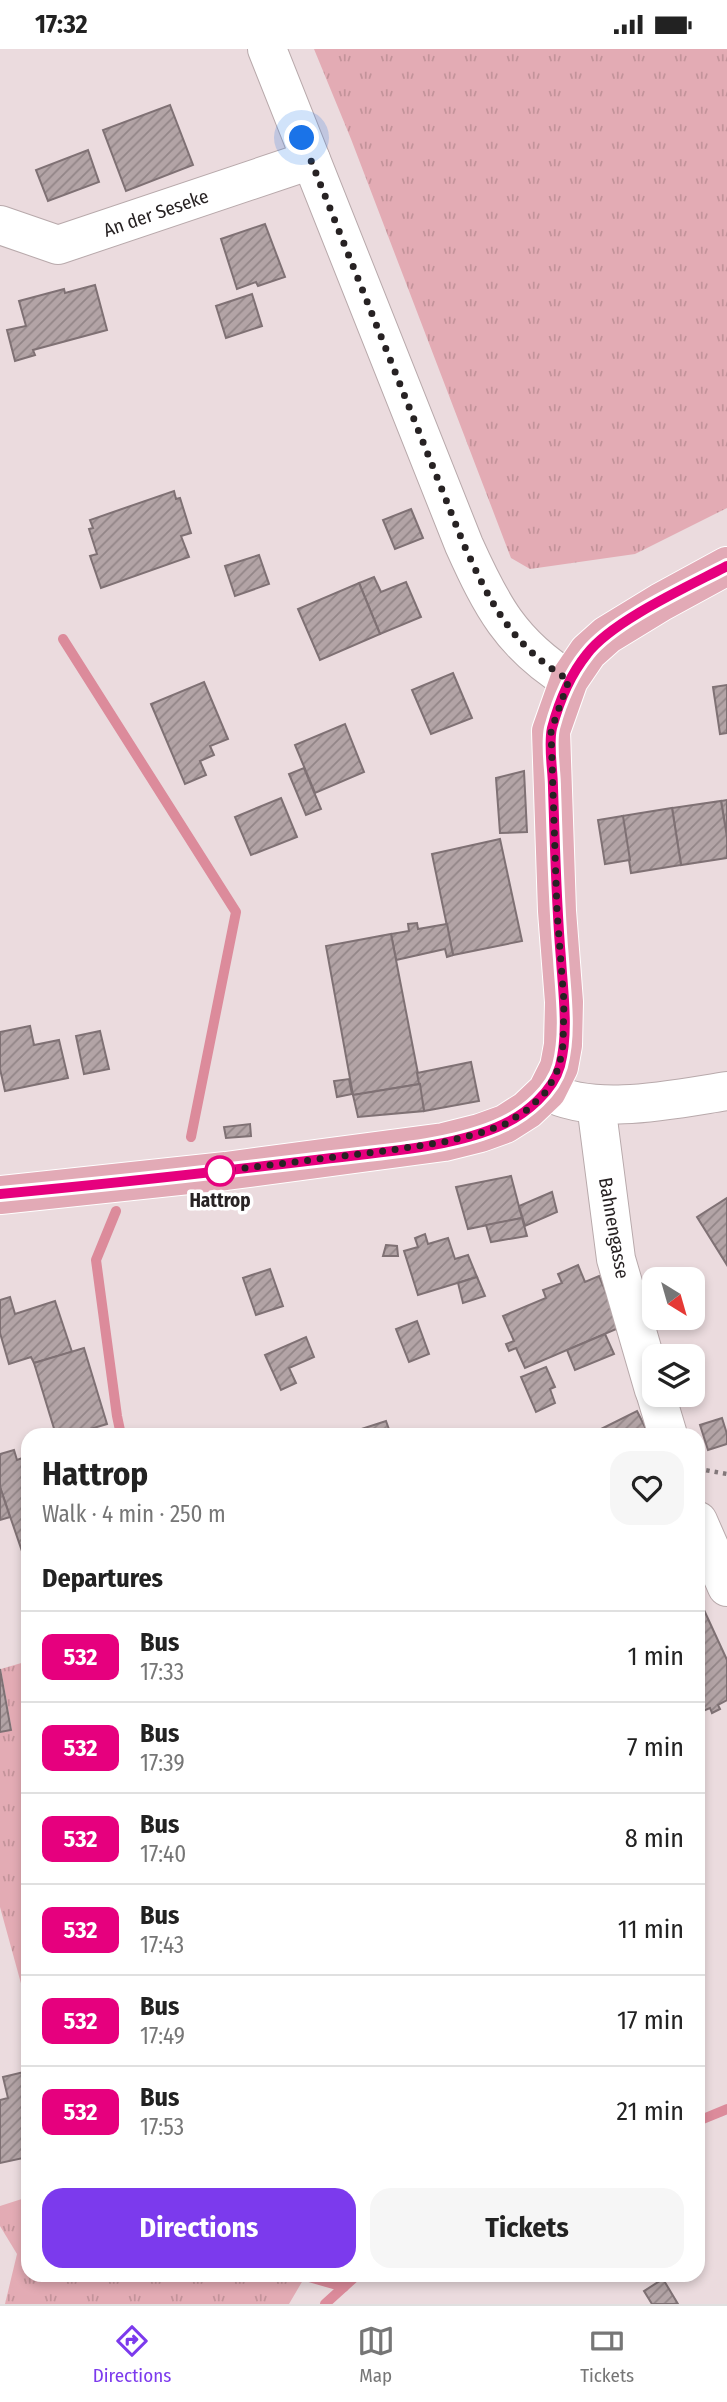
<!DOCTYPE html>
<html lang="en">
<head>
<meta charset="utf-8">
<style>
  body { margin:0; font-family:"Fira Sans Condensed",sans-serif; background:#f6f6f6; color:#222; height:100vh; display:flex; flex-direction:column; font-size:26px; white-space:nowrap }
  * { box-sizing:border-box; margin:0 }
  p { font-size:23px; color:#767676 }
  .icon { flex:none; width:38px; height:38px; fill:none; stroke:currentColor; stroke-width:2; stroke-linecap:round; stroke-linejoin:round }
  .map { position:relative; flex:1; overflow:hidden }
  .panel { position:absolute; left:21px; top:1379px; width:684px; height:854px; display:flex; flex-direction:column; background:#fff; border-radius:21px; box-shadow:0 4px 10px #0003 }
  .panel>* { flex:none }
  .badge { padding:0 14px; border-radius:10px; font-size:24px; line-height:46px }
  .needle { width:46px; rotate:143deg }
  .fabs { position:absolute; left:642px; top:1218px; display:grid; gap:14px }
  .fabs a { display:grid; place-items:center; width:63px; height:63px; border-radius:14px; background:#fff; box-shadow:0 4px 10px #0003; font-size:35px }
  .you { position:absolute; width:35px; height:35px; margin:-18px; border:5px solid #fff; border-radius:50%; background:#1a73e8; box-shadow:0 0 0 10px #1a73e833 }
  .map>.badge { position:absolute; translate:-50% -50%; box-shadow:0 0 0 4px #fff }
  h2 { padding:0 21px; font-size:26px; line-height:63px }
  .round { display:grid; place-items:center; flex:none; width:74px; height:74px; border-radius:21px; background:#f6f6f6 }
  .headline { display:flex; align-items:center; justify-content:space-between; height:119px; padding:0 21px }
  h1 { font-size:33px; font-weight:700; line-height:52px }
  .cta { display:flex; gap:14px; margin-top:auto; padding:14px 21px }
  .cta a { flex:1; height:80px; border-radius:21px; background:#7c3aed; color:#fff; font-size:28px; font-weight:700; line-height:80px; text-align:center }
  .cta a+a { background:#f6f6f6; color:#222 }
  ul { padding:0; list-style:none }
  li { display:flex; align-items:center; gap:21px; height:91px; padding:0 21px; border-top:2px solid #e0e0e0 }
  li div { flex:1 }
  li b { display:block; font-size:26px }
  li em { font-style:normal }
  li .badge { min-width:77px; font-weight:700; text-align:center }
  .status { display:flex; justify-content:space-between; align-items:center; height:49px; padding:0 35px; background:#fff; direction:ltr }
  .status svg { height:19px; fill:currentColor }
  .dock { display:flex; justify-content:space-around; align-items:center; height:98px; border-top:2px solid #e0e0e0; background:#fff; font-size:19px; color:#767676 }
  .dock a { display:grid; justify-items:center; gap:4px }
  .dock .selected { color:#7c3aed }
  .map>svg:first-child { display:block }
  .grass { fill:url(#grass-tufts) }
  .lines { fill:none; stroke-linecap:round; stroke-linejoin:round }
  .stream { stroke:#dc8b9b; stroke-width:10 }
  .building { fill:url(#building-hatch); stroke:#7f7174; stroke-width:2 }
  .minor-casing { stroke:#b8a9ab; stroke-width:40 }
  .major-casing { stroke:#fff; stroke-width:40 }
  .path { stroke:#82787a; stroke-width:4.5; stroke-dasharray:3.5 5; stroke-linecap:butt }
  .minor { stroke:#fff; stroke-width:38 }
  .major { stroke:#e2aab6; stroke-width:38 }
  .line-casing { stroke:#fff; stroke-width:16 }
  .line { stroke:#e6007e; stroke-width:10 }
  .walk { stroke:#272223; stroke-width:7; stroke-dasharray:0 12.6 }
  .stop-dot { fill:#fff; stroke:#e6007e; stroke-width:3.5 }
  .labels { text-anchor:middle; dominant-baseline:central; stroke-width:7; stroke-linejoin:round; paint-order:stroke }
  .street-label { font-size:19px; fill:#272223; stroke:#fff }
  .stop-label { font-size:19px; font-weight:bold; fill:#272223; stroke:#fff }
</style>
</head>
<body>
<div class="status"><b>17:32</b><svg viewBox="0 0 49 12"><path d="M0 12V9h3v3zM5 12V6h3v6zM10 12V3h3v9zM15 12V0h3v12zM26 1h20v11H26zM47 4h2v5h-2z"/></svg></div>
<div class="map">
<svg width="727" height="2255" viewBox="0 0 727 2255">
  <defs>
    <pattern id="grass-tufts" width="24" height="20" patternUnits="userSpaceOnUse" patternTransform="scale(1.75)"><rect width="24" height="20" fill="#e3abb4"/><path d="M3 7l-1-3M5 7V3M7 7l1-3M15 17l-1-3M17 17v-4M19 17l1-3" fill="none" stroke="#c3939a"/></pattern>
    <pattern id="building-hatch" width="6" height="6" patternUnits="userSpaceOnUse" patternTransform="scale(1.75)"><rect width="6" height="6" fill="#b3a4a6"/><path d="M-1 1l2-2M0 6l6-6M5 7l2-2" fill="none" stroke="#928587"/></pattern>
  </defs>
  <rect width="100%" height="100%" fill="#ebdbde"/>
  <g class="grass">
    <path d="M314,0H727V459L635,505L530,520L511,509L351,90Z"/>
    <path d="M28,1612V1960L0,1858V1683L12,1681L1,1620Z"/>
    <path d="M28,2148V2226H306L289,2255H5L17,2205L0,2177V2157Z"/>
  </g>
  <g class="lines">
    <g class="stream">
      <path d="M63,590L236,863L191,1088"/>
      <path d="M116,1162L96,1211L117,1367L121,1386"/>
      <path d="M698,2072L727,2060"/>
      <path d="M302,2226L344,2238"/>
      <path d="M325,2255L357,2226"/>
    </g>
  </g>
  <g class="building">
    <path d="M170,56L193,116L126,142L103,81Z"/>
    <path d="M88,101L99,133L48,152L36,121Z"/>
    <path d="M265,175L285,228L258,237L256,233L237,240L221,190Z"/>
    <path d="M95,236L107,281L33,301L35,306L15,312L7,281L26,277L19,252L64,240L65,244Z"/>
    <path d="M252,245L262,277L226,289L216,257Z"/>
    <path d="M174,442L176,450L180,449L191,484L181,487L189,508L101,539L90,507L97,505L89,480L93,479L90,471Z"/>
    <path d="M411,460L423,489L395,500L383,471Z"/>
    <path d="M259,506L269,535L235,547L225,517Z"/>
    <path d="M374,528L381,543L406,533L421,568L380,585L359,534Z"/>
    <path d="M359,534L380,585L320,611L298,560Z"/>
    <path d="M453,624L472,669L431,685L412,641Z"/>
    <path d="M204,633L228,690L210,697L214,706L200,712L206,726L185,735L151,655Z"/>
    <path d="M727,636V684L720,685L713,638Z"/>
    <path d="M345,675L364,723L315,744L295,696Z"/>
    <path d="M304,719L321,760L306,766L289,725Z"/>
    <path d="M524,722L527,783L500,784L496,729Z"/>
    <path d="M281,749L297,788L251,806L235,768Z"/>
    <path d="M727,751V788L721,752Z"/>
    <path d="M721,752L727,788V809L681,816L672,759Z"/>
    <path d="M672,759L681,816L631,824L622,767Z"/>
    <path d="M623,767L630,811L605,815L598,771Z"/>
    <path d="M500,790L522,892L453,906L432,805Z"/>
    <path d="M417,874L418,880L447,875L453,906L447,908L445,900L396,911L391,885L409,882L408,875Z"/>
    <path d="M391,885L420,1035L353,1046L326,897Z"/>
    <path d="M30,977L34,996L59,991L68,1029L5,1042L0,1020V983Z"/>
    <path d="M100,982L109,1020L84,1025L76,987Z"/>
    <path d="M471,1013L479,1052L424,1062L417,1024Z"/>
    <path d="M349,1030L352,1045L337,1048L334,1032Z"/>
    <path d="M420,1035L424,1062L358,1068L353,1046Z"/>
    <path d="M250,1075L251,1087L226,1089L224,1078Z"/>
    <path d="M511,1127L522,1169L468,1180L456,1138Z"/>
    <path d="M552,1143L557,1163L525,1177L519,1157Z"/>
    <path d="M727,1149V1216L697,1168Z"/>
    <path d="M522,1169L527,1187L491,1193L486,1176Z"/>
    <path d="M425,1185L428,1195L448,1189L455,1210L468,1206L477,1228L418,1246L404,1202L418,1198L415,1189Z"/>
    <path d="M386,1196L397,1197L398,1207H383Z"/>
    <path d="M578,1216L585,1233L599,1227L621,1278L525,1319L516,1299L509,1302L506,1295L514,1292L503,1267L546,1249L543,1241L562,1234L558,1225Z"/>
    <path d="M270,1220L283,1257L256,1266L243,1229Z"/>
    <path d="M477,1228L485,1247L463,1254L458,1234Z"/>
    <path d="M10,1248L15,1265L55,1252L72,1303L34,1314L31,1308L9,1315L0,1284V1251Z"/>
    <path d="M417,1272L429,1305L409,1313L396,1280Z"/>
    <path d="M605,1285L614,1305L575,1321L567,1301Z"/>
    <path d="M306,1288L314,1308L289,1319L296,1334L281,1341L265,1306Z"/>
    <path d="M84,1299L107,1375L70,1386H56L34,1314Z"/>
    <path d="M546,1318L555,1338L550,1340L555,1354L536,1363L521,1328Z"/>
    <path d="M637,1362L649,1386H589Z"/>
    <path d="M722,1369L727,1385V1395L708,1401L700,1376Z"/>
    <path d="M386,1372L391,1386H343Z"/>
    <path d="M14,1401L17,1411L28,1407V1510L25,1511L0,1438V1405Z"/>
    <path d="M0,1438L10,1468L0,1471Z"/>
    <path d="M698,1548L727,1611V1651L718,1656L720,1660L712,1664L710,1659L698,1664Z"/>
    <path d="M0,1620L11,1681L0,1683Z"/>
    <path d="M28,2022V2108L0,2114V2051L8,2049L3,2028Z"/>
    <path d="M663,2230L678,2255H652L644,2242Z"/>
  </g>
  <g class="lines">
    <defs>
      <g id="minor">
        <path d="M267,0L464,496C491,556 511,595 569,631"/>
        <path d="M0,176L58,196L311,111"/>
        <path d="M547,1042C594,1068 675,1050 727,1042"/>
        <path d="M596,1055L616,1210L654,1341"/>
        <path d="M656,1346L668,1386"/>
        <path d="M698,1472L727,1538"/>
      </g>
      <path id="major" d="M0,1146L226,1122L444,1093L480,1084L505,1075L527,1061L547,1042L559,1018L563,996L564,953L557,862L551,682L569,631L588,603L607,586L661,553L727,517"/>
    </defs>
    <use href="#minor" class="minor-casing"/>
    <use href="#major" class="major-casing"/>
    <path class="path" d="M698,1423L705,1421L727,1425"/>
    <use href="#minor" class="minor"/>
    <use href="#major" class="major"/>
  </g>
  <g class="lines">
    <defs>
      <path id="line" d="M0,1145C108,1135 216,1123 324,1110C379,1103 454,1099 504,1075C527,1064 553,1042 560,1017C569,983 563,944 561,910C556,853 555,796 553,739C553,720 548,697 552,679C559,653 570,626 587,605C612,572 689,537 727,517"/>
    </defs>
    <use href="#line" class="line-casing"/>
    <use href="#line" class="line"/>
    <path class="walk" d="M220,1122L385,1102L444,1093L480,1084L505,1075L527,1061L547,1042L559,1018L563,996L564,953L557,862L551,682L569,631C511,596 491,555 464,496L302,89"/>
  </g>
  <circle class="stop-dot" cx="220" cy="1122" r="14"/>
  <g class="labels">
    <g class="street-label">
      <text transform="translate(156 164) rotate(-19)">An der Seseke</text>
      <text transform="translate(614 1179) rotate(80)">Bahnengasse</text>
    </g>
    <g class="stop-label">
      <text x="220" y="1151">Hattrop</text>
    </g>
  </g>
</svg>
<div class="fabs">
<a><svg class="needle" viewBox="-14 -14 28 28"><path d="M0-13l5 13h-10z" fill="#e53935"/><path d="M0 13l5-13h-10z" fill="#767676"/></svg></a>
<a><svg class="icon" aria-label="layers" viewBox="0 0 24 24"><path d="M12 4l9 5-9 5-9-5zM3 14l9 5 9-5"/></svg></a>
</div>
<div class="you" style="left:302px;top:89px"></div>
<section class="panel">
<div class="headline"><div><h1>Hattrop</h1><p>Walk · 4 min · 250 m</p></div><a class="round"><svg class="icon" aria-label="heart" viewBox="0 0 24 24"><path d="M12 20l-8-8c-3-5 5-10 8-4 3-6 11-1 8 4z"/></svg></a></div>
<h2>Departures</h2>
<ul>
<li><span class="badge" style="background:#e6007e;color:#fff">532</span><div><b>Bus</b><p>17:33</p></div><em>1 min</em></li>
<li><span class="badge" style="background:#e6007e;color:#fff">532</span><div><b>Bus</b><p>17:39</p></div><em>7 min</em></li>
<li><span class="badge" style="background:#e6007e;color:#fff">532</span><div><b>Bus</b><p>17:40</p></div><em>8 min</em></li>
<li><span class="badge" style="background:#e6007e;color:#fff">532</span><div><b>Bus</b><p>17:43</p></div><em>11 min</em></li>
<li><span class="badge" style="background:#e6007e;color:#fff">532</span><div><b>Bus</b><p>17:49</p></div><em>17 min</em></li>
<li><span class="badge" style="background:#e6007e;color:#fff">532</span><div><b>Bus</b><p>17:53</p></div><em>21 min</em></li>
</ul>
<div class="cta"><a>Directions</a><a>Tickets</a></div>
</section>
</div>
<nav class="dock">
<a class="selected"><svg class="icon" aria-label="directions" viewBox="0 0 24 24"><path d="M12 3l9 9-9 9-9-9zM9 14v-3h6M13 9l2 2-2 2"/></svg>Directions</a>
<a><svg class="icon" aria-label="map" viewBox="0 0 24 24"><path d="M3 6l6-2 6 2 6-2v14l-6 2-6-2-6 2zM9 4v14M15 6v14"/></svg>Map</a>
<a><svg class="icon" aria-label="tickets" viewBox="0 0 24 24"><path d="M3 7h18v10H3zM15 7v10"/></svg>Tickets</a>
</nav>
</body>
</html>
